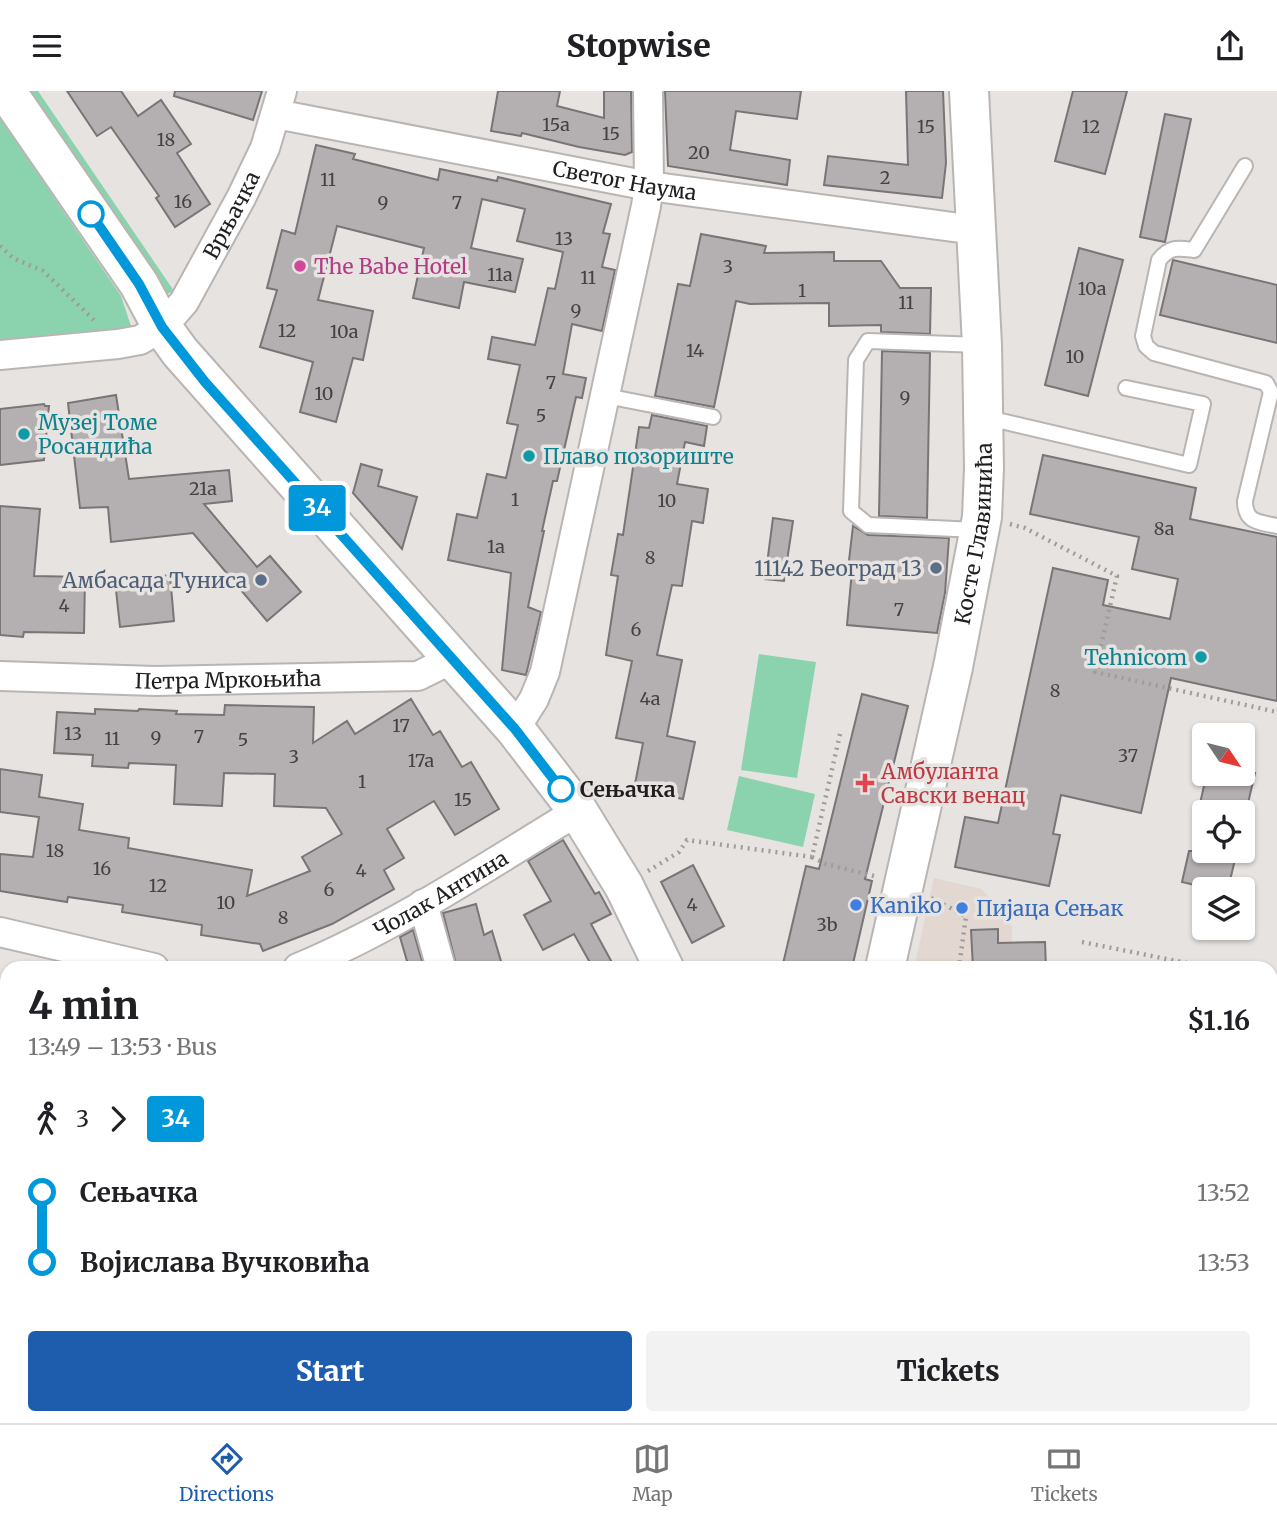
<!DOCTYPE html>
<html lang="en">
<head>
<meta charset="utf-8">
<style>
  body { margin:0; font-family:Merriweather,serif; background:#f2f2f2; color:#202124; height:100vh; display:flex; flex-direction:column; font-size:26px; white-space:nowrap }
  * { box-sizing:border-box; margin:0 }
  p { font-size:23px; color:#757577 }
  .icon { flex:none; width:38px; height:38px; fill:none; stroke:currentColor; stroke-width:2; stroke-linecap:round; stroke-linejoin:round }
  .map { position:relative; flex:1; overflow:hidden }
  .side { position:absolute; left:0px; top:870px; width:1278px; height:464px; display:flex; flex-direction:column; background:#fff; border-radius:21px 21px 0 0; box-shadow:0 2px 5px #0004 }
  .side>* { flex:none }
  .badge { padding:0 14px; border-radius:5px; font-size:24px; line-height:46px }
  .needle { width:46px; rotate:125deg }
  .buttons { position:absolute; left:1192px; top:632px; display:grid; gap:14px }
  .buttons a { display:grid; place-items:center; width:63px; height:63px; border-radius:7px; background:#fff; box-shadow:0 2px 5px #0004; font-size:35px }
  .map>.badge { position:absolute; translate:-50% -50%; box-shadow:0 0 0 4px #fff }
  .legs { display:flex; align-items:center; gap:10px; height:77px; padding:0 28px; font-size:23px }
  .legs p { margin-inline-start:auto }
  .head { display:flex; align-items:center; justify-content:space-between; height:119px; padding:0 28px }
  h1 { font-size:38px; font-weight:800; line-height:52px }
  .cta { display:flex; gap:14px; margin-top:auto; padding:14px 28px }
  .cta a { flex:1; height:80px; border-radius:7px; background:#1e5cad; color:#fff; font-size:28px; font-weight:800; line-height:80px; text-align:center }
  .cta a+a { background:#f2f2f2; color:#202124 }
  ul { padding:0 28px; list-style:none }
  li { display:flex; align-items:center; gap:24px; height:70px; font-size:26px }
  li i { display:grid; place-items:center; width:10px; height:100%; margin:0 9px; background:currentColor }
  li i::after { content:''; width:18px; height:18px; margin:-9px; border:5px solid; border-radius:50%; background:#fff }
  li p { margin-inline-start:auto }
  li:first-child i { background:linear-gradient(#0000 50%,currentColor 0) }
  li:last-child i { background:linear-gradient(currentColor 50%,#0000 0) }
  header { display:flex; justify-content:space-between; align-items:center; height:91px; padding:0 28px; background:#fff; font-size:32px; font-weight:800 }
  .dock { display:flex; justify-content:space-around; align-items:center; height:98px; border-top:2px solid #e0e0e0; background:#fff; font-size:19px; color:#757577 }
  .dock a { display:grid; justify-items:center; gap:4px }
  .dock .on { color:#1e5cad }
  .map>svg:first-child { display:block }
  .built { fill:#e3d7d1 }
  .green { fill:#8bd3af }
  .building { fill:#b4afb1; stroke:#797576; stroke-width:2 }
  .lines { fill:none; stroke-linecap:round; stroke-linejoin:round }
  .lane-casing { stroke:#b9b5b2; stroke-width:18 }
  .street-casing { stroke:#b9b5b2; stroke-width:32 }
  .secondary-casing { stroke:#b9b5b2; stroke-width:42 }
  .primary-casing { stroke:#667446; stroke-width:42 }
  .path { stroke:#9f9c9a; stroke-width:4.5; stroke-dasharray:2 5; stroke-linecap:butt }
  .lane { stroke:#fff; stroke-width:14 }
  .street { stroke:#fff; stroke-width:28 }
  .secondary { stroke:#fff; stroke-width:38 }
  .primary { stroke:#b9c89d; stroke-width:38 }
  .tram { stroke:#393736; stroke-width:2 }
  .rail-casing { stroke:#393736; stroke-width:8 }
  .rail { stroke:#e7e3e1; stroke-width:5; stroke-dasharray:16; stroke-linecap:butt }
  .line-1-casing { stroke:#fff; stroke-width:16 }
  .line-1 { stroke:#0098da; stroke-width:10 }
  .stop-1-dot { fill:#fff; stroke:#0098da; stroke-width:3.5 }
  .hotel-dot { fill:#d1479c; stroke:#e7e3e1; stroke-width:2.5 }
  .culture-dot { fill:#0f9aa8; stroke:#e7e3e1; stroke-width:2.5 }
  .service-dot { fill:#5c6f8a; stroke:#e7e3e1; stroke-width:2.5 }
  .health-dot { fill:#e0444e; stroke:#e7e3e1; stroke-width:2.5 }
  .shop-dot { fill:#3f7fe0; stroke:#e7e3e1; stroke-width:2.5 }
  .labels { text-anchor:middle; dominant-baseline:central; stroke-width:7; stroke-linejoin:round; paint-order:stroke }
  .number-label { font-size:18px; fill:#454243 }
  .street-label { font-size:21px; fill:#201e1e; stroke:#e7e3e1 }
  .hotel-label { font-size:21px; fill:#b23c85; stroke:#e7e3e1; text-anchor:start }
  .culture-label { font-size:21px; fill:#0d838f; stroke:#e7e3e1; text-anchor:start }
  .service-label { font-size:21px; fill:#4e5e75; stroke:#e7e3e1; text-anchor:end }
  .health-label { font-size:21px; fill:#be3a42; stroke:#e7e3e1; text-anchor:start }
  .stop-label { font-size:21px; font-weight:bold; fill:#201e1e; stroke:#e7e3e1; text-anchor:start }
  .shop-label { font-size:21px; fill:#366cbe; stroke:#e7e3e1; text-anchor:start }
</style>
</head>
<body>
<header><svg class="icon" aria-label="menu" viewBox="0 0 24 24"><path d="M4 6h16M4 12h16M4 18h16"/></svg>Stopwise<svg class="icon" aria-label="share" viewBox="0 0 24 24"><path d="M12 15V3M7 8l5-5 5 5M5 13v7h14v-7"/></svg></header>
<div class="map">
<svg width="1277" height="1332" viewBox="0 0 1277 1332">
  <rect width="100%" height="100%" fill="#e7e3e1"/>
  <path class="built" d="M934,787L982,798L1012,836V877H914Z"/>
  <g class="green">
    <path d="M15,0H38L174,200L165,204Z"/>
    <path d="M0,27L121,205L133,241L0,262Z"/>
    <path d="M759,563L816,571L797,687L741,679Z"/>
    <path d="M739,685L815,703L803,756L727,739Z"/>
  </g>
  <g class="building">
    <path d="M67,0H121L138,25L161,9L191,53L177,62L210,113L175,136L156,107L159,105L111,36L97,45Z"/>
    <path d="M175,0H262L253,29L174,5Z"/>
    <path d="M498,0H560L557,15L604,27V0H631L632,61L625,64L579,56L522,42L521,45L491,40Z"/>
    <path d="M665,0H801L797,28L736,20L730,59L790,69L787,94L668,75Z"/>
    <path d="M906,0H943L946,72L942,107L824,94L828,65L908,74Z"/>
    <path d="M1073,0H1127L1105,83L1055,70Z"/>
    <path d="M1165,23L1191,28L1165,151L1140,146Z"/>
    <path d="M316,54L355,63L353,68L438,89L440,78L497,90L498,86L611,113L603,142L610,143L602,176L615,179L602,240L572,233L563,283L586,287L582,307L576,306L557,390H553L542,440H544L528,516L541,521L526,584L502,579L511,482L448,469L457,423L477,427L487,383L506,387L518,334L507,332L520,274L488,268L492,246L535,254L548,197L555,198L563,161L517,150L525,118L482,108L471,157L523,168L515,201L464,191L459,217L413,207L424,157L337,135L318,209L373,220L363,269L353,267L336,331L300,321L313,271L260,256L277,199L267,197L282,139L295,143Z"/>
    <path d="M701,143L766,155L764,162L834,161V170H881L900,197H931L930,243L881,241V234L829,235V212L750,213L736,210L714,316L655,305L678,193L690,195Z"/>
    <path d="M1079,157L1123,169L1088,305L1045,294Z"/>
    <path d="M1173,169L1277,194V252L1160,224Z"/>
    <path d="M882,260L930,262L927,427L879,425Z"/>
    <path d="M116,304L129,388L229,379L232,410L204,413L257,476L270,465L301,501L267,530L193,442L111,451L108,416L80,417L68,312Z"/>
    <path d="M44,313L45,315H49L44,369L0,374V318Z"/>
    <path d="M652,324L707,335L704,355L685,351L677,393L708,398L703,432L692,430L682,495L672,494L657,564L682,569L667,645L695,651L683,708L634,698L643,652L616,647L632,570L606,564L618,485L611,484L618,443L623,444L639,336L649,337Z"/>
    <path d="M1043,364L1196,397L1190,428L1277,446V610L1171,587L1141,722L1061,704L1053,743L1060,744L1049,795L955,776L965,726L998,732L1053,477L1108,489L1103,514L1170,528L1178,488L1132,478L1139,446L1030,423Z"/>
    <path d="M361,373L382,379L378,395L417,406L402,458L353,402Z"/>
    <path d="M0,415L40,418L34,485L85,486L84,542L24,541L23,546L0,544Z"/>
    <path d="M773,427L793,430L784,490L765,488Z"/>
    <path d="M853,435L868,444L949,447L945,502L937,542L847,534L852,479L848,478Z"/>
    <path d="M170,484L174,530L120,536L115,490Z"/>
    <path d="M862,603L908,615L865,788L872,790L852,877H782L806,775L819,778Z"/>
    <path d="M411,608L433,644L440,640L462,676L471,671L499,718L455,744L434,710L387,738L404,767L384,779L394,798L332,833L263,860L260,853L201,844L202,834L122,821L123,814L68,806L67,811L0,800V763L33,766L39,726L0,721V678L42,684L39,706L83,713L79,739L129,747L128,757L252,779L247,805L310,780L302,766L342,743L326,717L274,715L275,683L224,682L222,715L174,713L176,674L129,672L128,677L92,675L93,664L54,662L57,621L95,623V618L138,620L139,618L177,620L176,623L224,624L225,614L314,616L313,652L347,630L355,643Z"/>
    <path d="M1207,682H1255L1246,721H1198Z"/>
    <path d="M563,749L595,803L599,801L611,823L591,833L615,877H593L574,843L543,859L524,824L551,810L528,770Z"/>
    <path d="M1189,760H1237L1228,798H1212L1182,791Z"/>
    <path d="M693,774L724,835L692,852L661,791Z"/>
    <path d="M476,813L484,844L492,840L503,877H457L443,822Z"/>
    <path d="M998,838V852L1045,851L1046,877H973L971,839Z"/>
    <path d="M413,839L424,877H409L400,846Z"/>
  </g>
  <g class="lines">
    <defs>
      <g id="lane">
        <path d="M1245,75L1194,159C1178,157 1170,155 1159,169L1143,245L1146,255L1154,262L1266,292L1271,301L1245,410C1245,432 1259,431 1277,435"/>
        <path d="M606,305L713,326"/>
        <path d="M984,326L1189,374L1203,313L1126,297"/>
        <path d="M977,439L868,434L851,420L856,269L868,250L980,254"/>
        <path d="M390,1332V1326"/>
      </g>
      <g id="street">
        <path id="s1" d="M276,23L649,95L975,139"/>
        <path id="s2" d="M0,264L118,253L140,249L162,236L184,211L241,107L265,57L282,0"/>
        <path id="s3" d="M0,585L155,590L418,585L438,575L449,565"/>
        <path d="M515,638L534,608L545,581L646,115L649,95L648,0"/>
        <path d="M423,813L441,877"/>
        <path d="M0,841L154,877"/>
        <path id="s4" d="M298,877C396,836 487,775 578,720"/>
        <path d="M0,1154L7,1155"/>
        <path d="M0,1243L7,1211"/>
        <path d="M157,1332L158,1326"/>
        <path d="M492,1332V1326"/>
      </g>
      <g id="secondary">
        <path d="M6,0L139,193L162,236L180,261L515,638L578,720L624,795L664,877"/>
        <path id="s5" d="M885,877L953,576L982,426L984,377L982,254L969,0"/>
        <path d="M781,1332L782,1326"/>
      </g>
      <g id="primary">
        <path d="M1270,1131L1277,1105"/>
        <path d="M1270,1300L1277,1272"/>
        <path d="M1220,1332L1221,1326"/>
        <path d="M1263,1332L1264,1326"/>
      </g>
    </defs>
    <use href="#lane" class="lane-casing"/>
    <use href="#street" class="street-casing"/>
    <use href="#secondary" class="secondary-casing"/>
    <use href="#primary" class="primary-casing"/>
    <g class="path">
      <path d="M0,155L13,167L43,180L95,230"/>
      <path d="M1010,433L1025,437L1117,485L1095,581L1277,621"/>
      <path d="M812,766L826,773L874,785"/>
      <path d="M648,780L679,761L687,749L812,766L841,639"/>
      <path d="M931,807L966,825L959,877"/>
      <path d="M1082,851L1212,877"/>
      <path d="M1276,1024L1277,1020"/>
      <path d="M562,1332V1326"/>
    </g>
    <use href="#lane" class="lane"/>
    <use href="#street" class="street"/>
    <use href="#secondary" class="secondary"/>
    <use href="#primary" class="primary"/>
    <g class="tram">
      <path d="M1270,925L1277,899"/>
      <path d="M1270,993L1277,966"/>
      <path d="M1166,1332L1168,1326"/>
      <path d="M1181,1332L1183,1326"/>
    </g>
    <defs>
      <g id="rail">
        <path d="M1270,912L1277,910"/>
        <path d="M1270,932L1277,930"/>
        <path d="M575,1332L582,1326"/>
        <path d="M607,1332L614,1326"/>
      </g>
    </defs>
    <use href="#rail" class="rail-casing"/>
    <use href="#rail" class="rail"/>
  </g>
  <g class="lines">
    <defs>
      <path id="line-1" d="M91,123L139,193L162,236L205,291L515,638L561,698"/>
    </defs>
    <use href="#line-1" class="line-1-casing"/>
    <use href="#line-1" class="line-1"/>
  </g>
  <g class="stop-1-dot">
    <circle cx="91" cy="123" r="12"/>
    <circle cx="561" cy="698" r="12"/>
  </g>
  <circle class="hotel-dot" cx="300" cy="175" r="7"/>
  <g class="culture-dot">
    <circle cx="24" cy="343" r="7"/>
    <circle cx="529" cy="365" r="7"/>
    <circle cx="1201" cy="566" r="7"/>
  </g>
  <g class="service-dot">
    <circle cx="936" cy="477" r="7"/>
    <circle cx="261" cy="489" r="7"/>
  </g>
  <path class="health-dot" d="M861.5 681.5h7v7h7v7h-7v7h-7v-7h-7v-7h7z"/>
  <g class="shop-dot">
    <circle cx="856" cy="814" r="7"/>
    <circle cx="962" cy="817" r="7"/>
  </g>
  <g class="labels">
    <g class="number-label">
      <text x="556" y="33">15a</text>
      <text x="926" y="35">15</text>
      <text x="1091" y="35">12</text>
      <text x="611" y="42">15</text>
      <text x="166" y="48">18</text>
      <text x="699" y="61">20</text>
      <text x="885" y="86">2</text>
      <text x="328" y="88">11</text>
      <text x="183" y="110">16</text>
      <text x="383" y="111">9</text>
      <text x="457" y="111">7</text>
      <text x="564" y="147">13</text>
      <text x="728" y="175">3</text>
      <text x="500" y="183">11a</text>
      <text x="588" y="186">11</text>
      <text x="1092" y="197">10a</text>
      <text x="802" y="199">1</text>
      <text x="906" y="211">11</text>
      <text x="576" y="219">9</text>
      <text x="287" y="239">12</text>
      <text x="344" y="240">10a</text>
      <text x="695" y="259">14</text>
      <text x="1075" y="265">10</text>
      <text x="551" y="291">7</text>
      <text x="324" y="302">10</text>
      <text x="905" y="306">9</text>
      <text x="541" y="324">5</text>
      <text x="203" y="397">21a</text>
      <text x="515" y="408">1</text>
      <text x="667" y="409">10</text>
      <text x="1164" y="437">8a</text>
      <text x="496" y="455">1a</text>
      <text x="650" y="466">8</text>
      <text x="64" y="514">4</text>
      <text x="899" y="518">7</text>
      <text x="636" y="538">6</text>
      <text x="1055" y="599">8</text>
      <text x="650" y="607">4a</text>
      <text x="401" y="634">17</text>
      <text x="73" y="642">13</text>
      <text x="199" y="645">7</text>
      <text x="156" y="646">9</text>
      <text x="112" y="647">11</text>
      <text x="243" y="648">5</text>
      <text x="1128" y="664">37</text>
      <text x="294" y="665">3</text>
      <text x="421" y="669">17a</text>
      <text x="362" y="690">1</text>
      <text x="463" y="708">15</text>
      <text x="55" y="759">18</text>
      <text x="102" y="777">16</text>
      <text x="361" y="779">4</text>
      <text x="158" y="794">12</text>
      <text x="329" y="798">6</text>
      <text x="226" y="811">10</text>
      <text x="692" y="813">4</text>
      <text x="283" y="826">8</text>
      <text x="827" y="833">3b</text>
    </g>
    <g class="street-label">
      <text stroke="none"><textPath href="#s1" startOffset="355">Светог Наума</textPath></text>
      <text stroke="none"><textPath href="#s2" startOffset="299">Врњачка</textPath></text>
      <text stroke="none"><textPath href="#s5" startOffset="444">Косте Главинића</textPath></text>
      <text stroke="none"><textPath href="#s3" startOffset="228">Петра Мркоњића</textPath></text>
      <text stroke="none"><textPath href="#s4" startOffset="161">Чолак Антина</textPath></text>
    </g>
    <g class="hotel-label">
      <text x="314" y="175">The Babe Hotel</text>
    </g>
    <g class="culture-label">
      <text x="38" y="331">Музеј Томе<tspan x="38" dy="24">Росандића</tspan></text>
      <text x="543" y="365">Плаво позориште</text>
      <text x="1187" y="566" text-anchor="end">Tehnicom</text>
    </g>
    <g class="service-label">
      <text x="922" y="477">11142 Београд 13</text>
      <text x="247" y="489">Амбасада Туниса</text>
    </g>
    <g class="health-label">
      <text x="881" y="680">Амбуланта<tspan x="881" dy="24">Савски венац</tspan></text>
    </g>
    <g class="stop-label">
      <text x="580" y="698">Сењачка</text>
    </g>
    <g class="shop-label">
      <text x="870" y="814">Kaniko</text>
      <text x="976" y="817">Пијаца Сењак</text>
    </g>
  </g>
</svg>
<div class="buttons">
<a><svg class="needle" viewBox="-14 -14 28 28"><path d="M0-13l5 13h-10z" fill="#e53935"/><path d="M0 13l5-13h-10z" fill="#757577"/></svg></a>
<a><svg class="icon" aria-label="locate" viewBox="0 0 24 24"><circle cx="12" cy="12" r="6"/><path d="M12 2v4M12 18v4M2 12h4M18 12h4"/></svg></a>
<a><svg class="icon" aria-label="layers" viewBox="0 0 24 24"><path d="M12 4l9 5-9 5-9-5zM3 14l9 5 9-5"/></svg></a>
</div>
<b class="badge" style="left:317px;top:417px;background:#0098da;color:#fff">34</b>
<section class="side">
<div class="head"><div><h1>4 min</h1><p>13:49 – 13:53 · Bus</p></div><b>$1.16</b></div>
<div class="legs"><svg class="icon" aria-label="walk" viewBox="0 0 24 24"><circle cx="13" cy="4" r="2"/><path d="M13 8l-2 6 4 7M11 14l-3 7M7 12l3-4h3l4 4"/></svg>3<svg class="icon" aria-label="forward" viewBox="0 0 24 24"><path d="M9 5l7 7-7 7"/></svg><b class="badge" style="background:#0098da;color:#fff">34</b></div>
<ul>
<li><i style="color:#0098da"></i><b>Сењачка</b><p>13:52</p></li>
<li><i style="color:#0098da"></i><b>Војислава Вучковића</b><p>13:53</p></li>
</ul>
<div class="cta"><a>Start</a><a>Tickets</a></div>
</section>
</div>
<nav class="dock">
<a class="on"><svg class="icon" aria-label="directions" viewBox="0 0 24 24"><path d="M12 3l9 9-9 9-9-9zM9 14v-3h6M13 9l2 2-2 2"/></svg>Directions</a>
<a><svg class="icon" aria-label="map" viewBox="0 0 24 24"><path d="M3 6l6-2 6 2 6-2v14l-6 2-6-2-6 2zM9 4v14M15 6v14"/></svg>Map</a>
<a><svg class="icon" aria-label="tickets" viewBox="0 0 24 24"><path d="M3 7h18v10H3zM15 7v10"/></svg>Tickets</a>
</nav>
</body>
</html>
